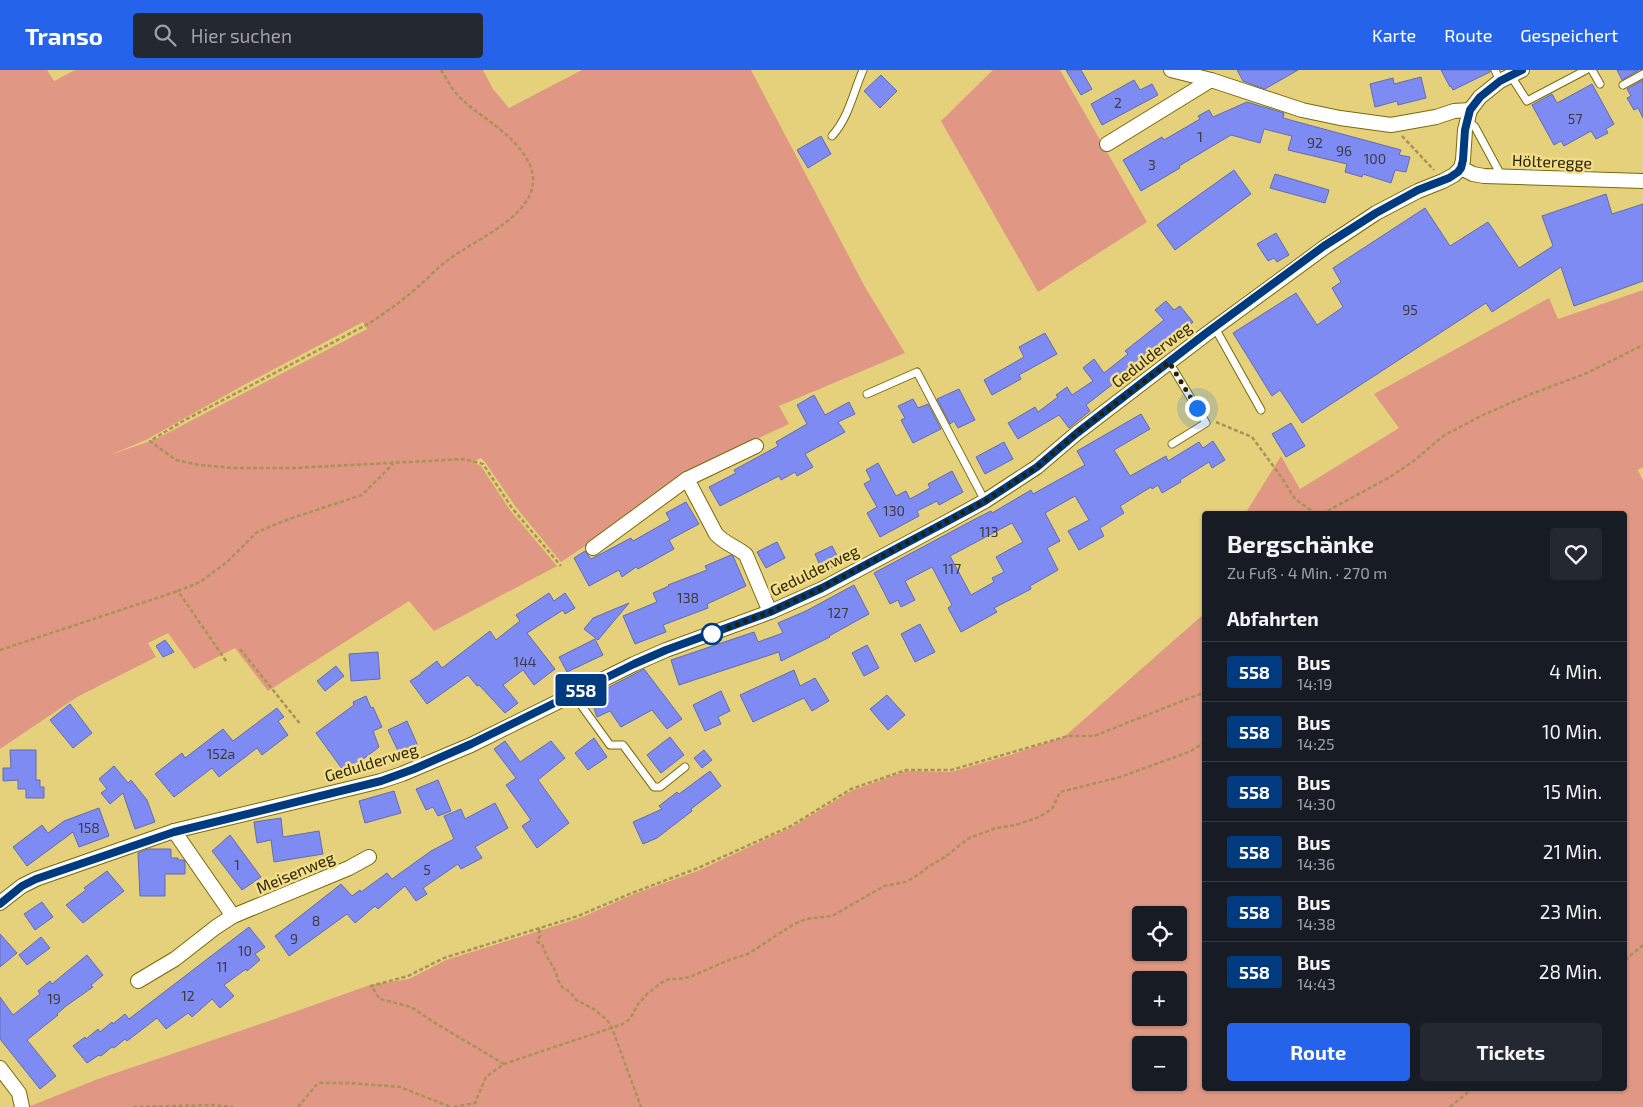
<!DOCTYPE html>
<html lang="de">
<head>
<meta charset="utf-8">
<style>
  body { margin:0; font-family:"Exo 2",sans-serif; background:#242831; color:#f1f3f6; height:100vh; display:flex; flex-direction:column; font-size:19px; white-space:nowrap }
  * { box-sizing:border-box; margin:0 }
  p { font-size:16px; color:#9ea1a6 }
  .icon { flex:none; width:28px; height:28px; fill:none; stroke:currentColor; stroke-width:2; stroke-linecap:round; stroke-linejoin:round }
  .map { position:relative; flex:1; overflow:hidden }
  .panel { position:absolute; left:1202px; top:441px; width:425px; height:580px; display:flex; flex-direction:column; background:#171b24; border-radius:5px; box-shadow:0 1px 4px #0004 }
  .panel>* { flex:none }
  .badge { padding:0 10px; border-radius:4px; font-size:18px; line-height:32px }
  .controls { position:absolute; left:1132px; top:836px; display:grid; gap:10px }
  .controls a { display:grid; place-items:center; width:55px; height:55px; border-radius:5px; background:#171b24; box-shadow:0 1px 4px #0004; font-size:25px }
  .you { position:absolute; width:25px; height:25px; margin:-12px; border:4px solid #fff; border-radius:50%; background:#1a73e8; box-shadow:0 0 0 8px #1a73e833 }
  .map>.badge { position:absolute; translate:-50% -50%; box-shadow:0 0 0 2px #fff }
  h2 { padding:0 25px; font-size:19px; line-height:45px }
  .round { display:grid; place-items:center; flex:none; width:52px; height:52px; border-radius:5px; background:#242831 }
  .headline { display:flex; align-items:center; justify-content:space-between; height:85px; padding:0 25px }
  h1 { font-size:24px; font-weight:700; line-height:38px }
  .primary-button { display:flex; gap:10px; margin-top:auto; padding:10px 25px }
  .primary-button a { flex:1; height:58px; border-radius:5px; background:#2563eb; color:#fff; font-size:20px; font-weight:700; line-height:58px; text-align:center }
  .primary-button a+a { background:#242831; color:#f1f3f6 }
  ul { padding:0; list-style:none }
  li { display:flex; align-items:center; gap:15px; height:60px; padding:0 25px; border-top:1px solid #363941 }
  li div { flex:1 }
  li b { display:block; font-size:19px }
  li em { font-style:normal }
  li .badge { min-width:55px; font-weight:700; text-align:center }
  header { display:flex; align-items:center; gap:30px; box-sizing:border-box; height:70px; padding:0 25px; background:#2563eb; color:#fff }
  header strong { font-size:24px }
  nav { display:flex; gap:28px; margin-inline-start:auto; font-size:18px }
  .search { width:350px; height:45px; background:#242831; display:flex; align-items:center; gap:12px; box-sizing:border-box; padding:0 18px; border-radius:5px; color:#9ea1a6; font-size:19px }
  .map>svg:first-child { display:block }
  .green { fill:#e09884; fill-rule:evenodd }
  .building { fill:#7e8bf2; stroke:#626cb1; fill-rule:evenodd }
  .lines { fill:none; stroke-linecap:round; stroke-linejoin:round }
  .lane-casing { stroke:#7d6905; stroke-width:9 }
  .street-casing { stroke:#7d6905; stroke-width:16 }
  .path { stroke:#a59452; stroke-width:2.5; stroke-dasharray:4 2.5; stroke-linecap:butt }
  .lane { stroke:#fff; stroke-width:7 }
  .street { stroke:#fff; stroke-width:14 }
  .line-casing { stroke:#fff; stroke-width:11 }
  .line { stroke:#003b80; stroke-width:8 }
  .walk { stroke:#271f00; stroke-width:5; stroke-dasharray:0 9 }
  .stop-dot { fill:#fff; stroke:#003b80; stroke-width:2.5 }
  .labels { text-anchor:middle; dominant-baseline:central; stroke-width:5; stroke-linejoin:round; paint-order:stroke }
  .number-label { font-size:14px; fill:#3d3a3c }
  .street-label { font-size:16px; fill:#271f00; stroke:#f2dd89 }
</style>
</head>
<body>
<header>
<strong>Transo</strong>
<div class="search"><svg class="icon" aria-label="search" viewBox="0 0 24 24"><circle cx="10" cy="10" r="6"/><path d="M15 15l6 6"/></svg>Hier suchen</div>
<nav><a>Karte</a><a>Route</a><a>Gespeichert</a></nav>
</header>
<div class="map">
<svg width="1643" height="1037" viewBox="0 0 1643 1037">
  <rect width="100%" height="100%" fill="#e5d07c"/>
  <g class="green">
    <path d="M0,0H47L54,11L75,0H483L493,19L509,38L582,0H751L865,217L905,283L779,336L789,354L684,403L587,478L585,476L561,492L515,436L485,392L481,388L473,392L481,396L510,440L557,496L434,561L409,531L268,621L235,578L194,599L168,563L148,573L156,587L77,627L0,679ZM363,252L367,259L156,369L110,385L146,370L242,316Z"/>
    <path d="M993,0H1060L1147,152L1038,222L941,51Z"/>
    <path d="M1643,220V397L1638,400L1643,411V1037H28L98,1009L266,952L370,915L409,909L446,890L580,848L634,824L700,800L792,757L851,721L906,701L951,702L1007,686L1064,667L1205,543V1019H1625V444H1245L1281,386L1300,419L1399,358L1374,324L1549,228L1558,249ZM1141,845H1179V882H1141ZM1141,910H1179V948H1141ZM1141,975H1179V1012H1141Z"/>
  </g>
  <g class="building">
    <path d="M1066,0H1081L1092,19L1081,25Z"/>
    <path d="M1237,0H1298L1265,19L1243,11Z"/>
    <path d="M1441,0H1490V2L1453,20L1451,16L1450,17Z"/>
    <path d="M1617,0H1639L1622,10Z"/>
    <path d="M881,5L897,21L880,38L864,21Z"/>
    <path d="M1421,7L1426,28L1398,35L1397,31L1375,37L1370,14L1393,8L1394,14Z"/>
    <path d="M1134,10L1140,20L1152,14L1158,25L1102,55L1091,34Z"/>
    <path d="M1643,10V48L1638,38L1634,40L1627,28L1631,26L1627,19Z"/>
    <path d="M1592,14L1614,54L1606,59L1608,63L1596,69L1591,61L1564,76L1561,71L1554,75L1532,35L1552,24L1557,33Z"/>
    <path d="M1247,32L1284,43L1283,48L1401,80L1399,85L1410,87L1406,102L1395,100L1391,113L1363,104L1362,107L1345,102L1347,94L1288,80L1292,66L1264,59L1260,73L1231,65L1179,96L1180,98L1141,121L1123,90L1162,67L1164,70L1200,49L1198,46L1209,40L1213,47Z"/>
    <path d="M821,66L831,84L808,98L797,80Z"/>
    <path d="M1234,100L1251,124L1175,180L1157,155Z"/>
    <path d="M1275,104L1329,120L1325,133L1270,118Z"/>
    <path d="M1606,124L1612,144L1643,134V211L1574,236L1561,197L1492,242L1486,233L1302,353L1280,320L1272,326L1233,263L1296,223L1317,255L1343,237L1332,218L1341,212L1333,198L1425,138L1450,176L1488,152L1519,198L1553,176L1542,146Z"/>
    <path d="M1276,163L1289,185L1277,192L1274,188L1268,191L1257,174Z"/>
    <path d="M1166,231L1174,240L1180,236L1193,252L1086,335L1090,341L1069,358L1059,345L1018,369L1008,353L1035,337L1038,342L1058,327L1056,325L1067,317L1072,325L1093,311L1083,298L1094,289L1104,303L1128,284L1125,281L1164,250L1155,240Z"/>
    <path d="M1045,263L1057,284L1019,305L1021,309L992,325L984,310L1024,287L1019,277Z"/>
    <path d="M959,319L975,350L958,358L954,351L950,354L937,329Z"/>
    <path d="M814,325L825,345L849,332L855,344L838,352L845,362L805,384L813,397L797,406L795,402L781,410L779,406L720,436L709,417L736,403L734,400L778,376L776,372L807,354L797,335Z"/>
    <path d="M913,329L918,338L928,334L941,359L913,373L901,350L905,348L898,336Z"/>
    <path d="M1141,344L1150,359L1114,380L1130,406L1166,386L1168,391L1199,372L1203,378L1213,371L1225,390L1212,398L1209,392L1180,410L1181,412L1162,423L1158,415L1152,419L1151,417L1120,436L1124,443L1100,458L1104,466L1079,480L1068,461L1089,450L1075,426L1045,443L1060,471L1047,478L1058,500L1030,516L1031,519L994,538L997,542L961,562L948,538L952,535L932,497L905,511L915,530L901,537L898,530L890,534L874,503L977,448L991,441L992,443L1031,420L1033,424L1085,395L1077,381ZM1012,453L1023,472L996,487L1004,502L992,508L994,512L971,525L950,486Z"/>
    <path d="M1291,353L1305,376L1286,387L1272,364Z"/>
    <path d="M1004,372L1013,389L985,404L976,387Z"/>
    <path d="M878,393L896,426L906,421L910,429L930,418L928,414L952,401L963,422L939,435L937,431L917,441L919,446L880,467L867,443L877,437L864,414L871,410L866,400Z"/>
    <path d="M686,432L699,454L669,470L674,479L638,499L636,497L622,507L619,500L589,516L574,488L585,481L591,489L631,468L633,471L670,450L666,443Z"/>
    <path d="M777,472L785,488L766,498L757,482Z"/>
    <path d="M832,476L841,493L823,502L815,484Z"/>
    <path d="M731,485L733,486L746,516L707,534L708,538L663,555L666,562L635,574L623,546L657,532L653,523L669,516L668,515L707,500L705,496Z"/>
    <path d="M854,515L869,544L829,566L830,567L781,591L779,582L679,615L671,590L754,562L758,572L783,563L778,553L806,541Z"/>
    <path d="M549,523L554,531L565,523L575,538L565,544L563,540L527,563L555,599L534,615L523,600L503,615L518,633L505,643L479,615L477,616L468,605L427,634L410,611L421,604V603L437,591L442,598L490,561L496,570L520,551L516,545Z"/>
    <path d="M629,533L598,570L584,559L593,548Z"/>
    <path d="M920,554L935,582L915,592L901,564Z"/>
    <path d="M595,569L603,585L567,602L559,587Z"/>
    <path d="M165,570L174,582L163,587L156,576Z"/>
    <path d="M867,575L879,598L864,606L852,583Z"/>
    <path d="M378,582L380,609L351,611L349,584Z"/>
    <path d="M336,596L344,606L325,621L317,611Z"/>
    <path d="M644,599L682,649L667,659L652,640L621,657L610,641L597,647L590,627Z"/>
    <path d="M794,600L800,616L815,608L829,631L812,641L804,628L753,652L740,625Z"/>
    <path d="M721,621L730,641L718,647L721,654L705,661L693,635Z"/>
    <path d="M887,625L905,645L888,660L870,639Z"/>
    <path d="M366,626L371,638L373,637L382,657L373,661L379,677L345,703L316,663L354,635L353,632Z"/>
    <path d="M70,634L92,663L73,678L50,650Z"/>
    <path d="M277,638L284,647L278,651L288,665L262,685L257,678L219,707L212,698L174,727L155,704L182,683L185,688L223,659L233,671Z"/>
    <path d="M407,651L418,676L400,685L388,660Z"/>
    <path d="M670,667L684,685L661,703L647,685Z"/>
    <path d="M594,668L607,687L588,700L575,683Z"/>
    <path d="M505,671L520,692L551,671L565,688L538,710L569,753L537,778L522,756L531,750L506,715L516,708L494,679Z"/>
    <path d="M10,680H36V710H40V717H44V728H26V719H18V710L3,711V698H11Z"/>
    <path d="M704,680L712,690L702,698L694,688Z"/>
    <path d="M114,696L128,713L131,710L147,730L155,752L135,759L123,723L110,734L101,723L107,719L99,709Z"/>
    <path d="M710,701L721,716L691,739L692,741L657,768L643,774L633,752L662,739L659,736L677,722L679,724Z"/>
    <path d="M438,710L451,741L438,746L433,737L426,740L416,719Z"/>
    <path d="M394,721L401,743L365,753L359,731Z"/>
    <path d="M495,733L508,758L475,777L482,788L461,799L458,794L423,818L427,824L416,831L405,816L378,839L375,836L355,853L347,844L289,886L275,866L341,814L352,826L360,820L361,822L387,803L392,809L431,781L454,769L444,746L461,739L465,749Z"/>
    <path d="M99,738L109,766L79,777L73,762L27,796L13,777L42,755L48,763L64,751Z"/>
    <path d="M281,748L283,767L319,761L323,784L274,792L271,770L257,773L254,752Z"/>
    <path d="M230,765L261,807L242,820L212,781Z"/>
    <path d="M148,779H171V788H178V790H184L185,792V804H165V826H140L138,783Z"/>
    <path d="M107,801L124,821L83,853L66,835L86,820L84,818Z"/>
    <path d="M42,832L53,847L35,860L24,844Z"/>
    <path d="M249,857L265,877L255,884L260,890L247,901L246,899L224,915L234,926L220,938L212,929L192,947L188,943L166,959L157,948L127,971L125,969L114,978L112,977L101,986L99,985L87,993L73,976L85,967L86,969L98,959L100,962L112,952L113,954L125,944L129,949Z"/>
    <path d="M0,864L17,883L0,897Z"/>
    <path d="M41,867L50,878L27,895L19,885Z"/>
    <path d="M87,885L103,905L91,915L93,917L66,936L57,944L58,945L27,970L56,1006L40,1019L0,969V927L13,945L40,924L38,921L50,911L52,914Z"/>
  </g>
  <g class="lines">
    <defs>
      <g id="lane">
        <path d="M1495,0L1500,11"/>
        <path d="M1592,0L1600,14"/>
        <path d="M1511,6L1527,31L1586,0"/>
        <path d="M1623,15L1643,4"/>
        <path d="M1467,50L1475,57L1502,107"/>
        <path d="M832,66C849,47 853,23 863,0"/>
        <path d="M1215,258L1261,340"/>
        <path d="M1169,292L1206,353L1172,374"/>
        <path d="M867,324L917,302L985,431"/>
        <path d="M573,624L610,675H623L654,717H660L685,697"/>
      </g>
      <g id="street">
        <path d="M1171,0L1211,10L1302,40L1340,48L1391,55L1436,47L1454,41L1470,40"/>
        <path d="M1107,74L1211,10"/>
        <path d="M1461,98L1473,104L1484,106L1643,111"/>
        <path d="M687,409L716,464C725,474 737,477 746,485L770,542"/>
        <path d="M593,478L687,409L756,376"/>
        <path d="M174,761L233,846"/>
        <path d="M0,833L22,816L36,809L174,761L381,711L402,704L471,675L634,594L666,580L770,542L822,519L947,452L985,431L1037,397L1077,363L1205,265L1325,177L1376,143L1418,121L1443,111L1454,105L1461,98L1463,90L1465,60L1470,40L1480,27L1500,11L1522,0"/>
        <path d="M138,911L175,889L216,857L233,846L349,798L369,787"/>
        <path d="M0,998L19,1023L22,1037"/>
      </g>
    </defs>
    <use href="#lane" class="lane-casing"/>
    <use href="#street" class="street-casing"/>
    <g class="path">
      <path d="M441,0C446,7 450,16 455,22C475,45 505,57 523,83C561,136 481,165 448,190C438,197 429,207 420,215C403,230 387,242 368,254L183,351L150,371L176,390L199,395L234,398H294L464,389L483,394L512,438L561,496"/>
      <path d="M1402,66L1434,100"/>
      <path d="M1216,352L1252,367L1282,408L1295,429L1316,444"/>
      <path d="M1322,444L1390,407L1415,390L1443,366L1481,346L1531,324L1587,303L1643,275"/>
      <path d="M240,579L301,655"/>
      <path d="M0,580L178,521"/>
      <path d="M226,591L178,521L200,512L227,492L257,462L289,449L362,425L393,394"/>
      <path d="M539,859L540,866L537,872L542,874L546,885L556,902L558,910L562,917L570,922L576,930L594,939L608,951L612,958L641,1037"/>
      <path d="M1625,890L1643,875"/>
      <path d="M504,994L435,953L411,937L380,929L371,916L408,906L444,888L578,846L632,823L698,798L791,756L851,719L906,700H951L1068,666H1094L1205,622"/>
      <path d="M133,1037L212,1035L233,1037"/>
      <path d="M298,1037L318,1013H349L400,1017L451,1037"/>
      <path d="M454,1037L475,1033L486,1007L504,994L623,954L630,949L638,934L647,924L662,912L669,909H679L690,907L729,890L748,884L794,854L806,849L832,846L884,816L906,812L919,804L928,797L945,787L969,768L996,758L1016,755L1039,747L1052,739L1060,722L1120,707L1189,682L1205,672"/>
      <path d="M1450,1037L1472,1019"/>
    </g>
    <use href="#lane" class="lane"/>
    <use href="#street" class="street"/>
  </g>
  <g class="lines">
    <defs>
      <path id="line" d="M0,834L22,816L36,809L174,762L381,711L414,699L471,674L634,594L666,580L770,542L822,518L946,452L985,431L1037,397L1077,363L1205,264L1324,176L1376,143L1418,120L1449,108L1458,102L1461,98L1463,90L1465,60L1470,40L1480,27L1500,11L1522,0"/>
    </defs>
    <use href="#line" class="line-casing"/>
    <use href="#line" class="line"/>
    <path class="walk" d="M712,564L770,542L822,518L985,431L1037,397L1077,363L1169,292L1197,338"/>
  </g>
  <circle class="stop-dot" cx="712" cy="564" r="10"/>
  <g class="labels">
    <g class="number-label">
      <text x="1118" y="32">2</text>
      <text x="1575" y="48">57</text>
      <text x="1200" y="66">1</text>
      <text x="1315" y="72">92</text>
      <text x="1344" y="80">96</text>
      <text x="1375" y="88">100</text>
      <text x="1152" y="94">3</text>
      <text x="1410" y="239">95</text>
      <text x="894" y="440">130</text>
      <text x="989" y="461">113</text>
      <text x="952" y="498">117</text>
      <text x="688" y="527">138</text>
      <text x="838" y="542">127</text>
      <text x="525" y="591">144</text>
      <text x="221" y="683">152a</text>
      <text x="89" y="757">158</text>
      <text x="237" y="794">1</text>
      <text x="427" y="799">5</text>
      <text x="316" y="850">8</text>
      <text x="294" y="868">9</text>
      <text x="245" y="880">10</text>
      <text x="222" y="896">11</text>
      <text x="188" y="925">12</text>
      <text x="54" y="928">19</text>
    </g>
    <g class="street-label">
      <text transform="translate(1552 91) rotate(2)">Hölteregge</text>
      <text transform="translate(1151 284) rotate(-38)">Gedulderweg</text>
      <text transform="translate(814 500) rotate(-26)">Gedulderweg</text>
      <text transform="translate(371 692) rotate(-17)">Gedulderweg</text>
      <text transform="translate(295 802) rotate(-23)">Meisenweg</text>
    </g>
  </g>
</svg>
<div class="controls">
<a><svg class="icon" aria-label="locate" viewBox="0 0 24 24"><circle cx="12" cy="12" r="6"/><path d="M12 2v4M12 18v4M2 12h4M18 12h4"/></svg></a>
<a>+</a>
<a>−</a>
</div>
<div class="you" style="left:1197px;top:338px"></div>
<b class="badge" style="left:581px;top:620px;background:#003b80;color:#fff">558</b>
<section class="panel">
<div class="headline"><div><h1>Bergschänke</h1><p>Zu Fuß · 4 Min. · 270 m</p></div><a class="round"><svg class="icon" aria-label="heart" viewBox="0 0 24 24"><path d="M12 20l-8-8c-3-5 5-10 8-4 3-6 11-1 8 4z"/></svg></a></div>
<h2>Abfahrten</h2>
<ul>
<li><span class="badge" style="background:#003b80;color:#fff">558</span><div><b>Bus</b><p>14:19</p></div><em>4 Min.</em></li>
<li><span class="badge" style="background:#003b80;color:#fff">558</span><div><b>Bus</b><p>14:25</p></div><em>10 Min.</em></li>
<li><span class="badge" style="background:#003b80;color:#fff">558</span><div><b>Bus</b><p>14:30</p></div><em>15 Min.</em></li>
<li><span class="badge" style="background:#003b80;color:#fff">558</span><div><b>Bus</b><p>14:36</p></div><em>21 Min.</em></li>
<li><span class="badge" style="background:#003b80;color:#fff">558</span><div><b>Bus</b><p>14:38</p></div><em>23 Min.</em></li>
<li><span class="badge" style="background:#003b80;color:#fff">558</span><div><b>Bus</b><p>14:43</p></div><em>28 Min.</em></li>
</ul>
<div class="primary-button"><a>Route</a><a>Tickets</a></div>
</section>
</div>
</body>
</html>
